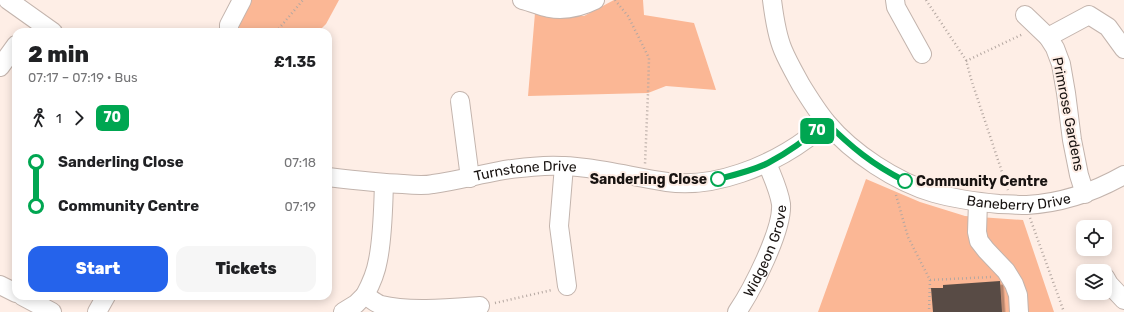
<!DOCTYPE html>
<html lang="en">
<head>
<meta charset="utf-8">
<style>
  body { margin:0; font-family:Rubik,sans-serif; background:#f6f6f6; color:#202124; height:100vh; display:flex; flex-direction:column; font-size:15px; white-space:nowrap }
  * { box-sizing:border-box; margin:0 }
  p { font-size:13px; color:#757577 }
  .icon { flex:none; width:22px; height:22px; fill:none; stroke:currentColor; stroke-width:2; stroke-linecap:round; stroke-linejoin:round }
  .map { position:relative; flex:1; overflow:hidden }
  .details { position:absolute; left:12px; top:28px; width:320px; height:272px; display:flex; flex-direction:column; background:#fff; border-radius:12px; box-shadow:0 2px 10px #0003 }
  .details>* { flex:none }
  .badge { padding:0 8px; border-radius:6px; font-size:14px; line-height:26px }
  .buttons { position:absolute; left:1076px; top:220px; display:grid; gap:8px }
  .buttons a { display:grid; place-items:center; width:36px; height:36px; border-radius:8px; background:#fff; box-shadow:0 2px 10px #0003; font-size:20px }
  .map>.badge { position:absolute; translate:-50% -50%; box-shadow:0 0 0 2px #fff }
  .legs { display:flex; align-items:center; gap:6px; height:44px; padding:0 16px; font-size:13px }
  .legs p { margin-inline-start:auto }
  .summary { display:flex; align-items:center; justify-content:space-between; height:68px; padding:0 16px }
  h1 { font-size:22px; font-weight:800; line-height:30px }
  .button { display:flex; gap:8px; margin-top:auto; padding:8px 16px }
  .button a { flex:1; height:46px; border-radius:12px; background:#2563eb; color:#fff; font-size:16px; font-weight:800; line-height:46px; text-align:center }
  .button a+a { background:#f6f6f6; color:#202124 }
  ul { padding:0 16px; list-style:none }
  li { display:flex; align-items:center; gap:14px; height:44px; font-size:15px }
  li i { display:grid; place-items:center; width:6px; height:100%; margin:0 5px; background:currentColor }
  li i::after { content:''; width:10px; height:10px; margin:-5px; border:3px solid; border-radius:50%; background:#fff }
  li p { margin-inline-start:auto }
  li:first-child i { background:linear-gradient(#0000 50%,currentColor 0) }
  li:last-child i { background:linear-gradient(currentColor 50%,#0000 0) }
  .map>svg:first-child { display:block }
  .green { fill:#fbb795 }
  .building { fill:#594c45; filter:url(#shadow) }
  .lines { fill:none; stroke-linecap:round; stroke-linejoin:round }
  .minor-casing { stroke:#c3b4ad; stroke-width:20 }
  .path { stroke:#b4a7a1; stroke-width:2.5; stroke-dasharray:1 3; stroke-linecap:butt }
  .minor { stroke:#fff; stroke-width:18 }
  .line-1-casing { stroke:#fff; stroke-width:9 }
  .line-1 { stroke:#00a651; stroke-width:6 }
  .stop-1-dot { fill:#fff; stroke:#00a651; stroke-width:2 }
  .labels { text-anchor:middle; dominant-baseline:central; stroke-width:4; stroke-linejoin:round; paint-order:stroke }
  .street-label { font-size:14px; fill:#181311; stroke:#feeee6 }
  .stop-label { font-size:14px; font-weight:bold; fill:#181311; stroke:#feeee6; text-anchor:end }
</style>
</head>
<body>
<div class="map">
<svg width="1124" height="312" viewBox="0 0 1124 312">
  <defs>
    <filter id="shadow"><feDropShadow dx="3.5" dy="3.5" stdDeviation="0" flood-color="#0004"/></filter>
  </defs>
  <rect width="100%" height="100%" fill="#feeee6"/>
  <g class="green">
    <path d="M246,0H339L326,24L318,32H233Z"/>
    <path d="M614,0H643L644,15L694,23L716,90L666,86L648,93L528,96L535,13L584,16Z"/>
    <path d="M866,179L920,202L965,216L1023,220L1054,312H818Z"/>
  </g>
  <path class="building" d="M1000,281L1002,312H933L931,288H943V285Z"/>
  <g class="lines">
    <defs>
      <g id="minor">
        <path d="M8,0L53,32"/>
        <path d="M522,0C531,2 540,6 549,8C565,11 581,7 595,0"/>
        <path id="s1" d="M772,0C774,16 777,36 783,50C788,62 795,74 801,85C809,98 817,111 827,123C852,153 896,182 934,193C955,199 978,202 999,204C1008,204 1018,205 1027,205C1061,203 1094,192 1124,175"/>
        <path d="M895,0L896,7L922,54"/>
        <path d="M1025,15L1048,37"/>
        <path d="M229,32V25L242,0"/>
        <path d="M0,67L16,45"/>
        <path d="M460,101L470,178"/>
        <path d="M564,166L559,226L567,286"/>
        <path id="s2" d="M328,177C353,180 378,183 403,184C413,185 424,186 433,184C455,181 477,175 499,171C514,168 529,167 544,166C586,164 626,176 667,182C714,189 770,166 808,138C814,133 820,128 826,122"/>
        <path d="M1085,194L1079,175L1072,140L1066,93L1061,64L1055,48L1048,37L1089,15L1108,27L1124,49"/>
        <path d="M978,202L977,232L979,241L986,250L1006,271L1014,284L1018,295L1019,312"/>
        <path d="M1105,277L1109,284L1124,300"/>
        <path d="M0,285L16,293"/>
        <path d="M365,295C371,284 376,272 378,260C383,235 383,209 384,184"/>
        <path d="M22,296L52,312"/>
        <path d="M97,312L106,296"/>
        <path d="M343,312L356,304L365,295C370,298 375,303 381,305C408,312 452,308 480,306"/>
        <path id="s3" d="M737,312C752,290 783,230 781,204C779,190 772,176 767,163"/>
      </g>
    </defs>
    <use href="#minor" class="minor-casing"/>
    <g class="path">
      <path d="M615,0L628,16L649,58L648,93L645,164"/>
      <path d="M926,0L966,60L971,79L1008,190"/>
      <path d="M276,32L303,0"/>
      <path d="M966,61L1023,34"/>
      <path d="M896,195L908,237L930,280L929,312"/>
      <path d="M1030,218L1064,312"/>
      <path d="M930,280L991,277"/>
      <path d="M495,303L552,290"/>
    </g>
    <use href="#minor" class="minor"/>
  </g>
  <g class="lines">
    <defs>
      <path id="line-1" d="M718,179C734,175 752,171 768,163C789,152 808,138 826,122C851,147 873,165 905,181"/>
    </defs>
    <use href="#line-1" class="line-1-casing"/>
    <use href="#line-1" class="line-1"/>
  </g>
  <g class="stop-1-dot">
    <circle cx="718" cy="179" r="7"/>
    <circle cx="905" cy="181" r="7"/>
  </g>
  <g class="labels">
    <g class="street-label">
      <text transform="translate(1068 114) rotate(79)">Primrose Gardens</text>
      <text stroke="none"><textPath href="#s2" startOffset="199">Turnstone Drive</textPath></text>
      <text stroke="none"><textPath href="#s1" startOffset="352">Baneberry Drive</textPath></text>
      <text stroke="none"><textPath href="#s3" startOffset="68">Widgeon Grove</textPath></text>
    </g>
    <g class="stop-label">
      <text x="707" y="179">Sanderling Close</text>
      <text x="916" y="181" text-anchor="start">Community Centre</text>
    </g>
  </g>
</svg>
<div class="buttons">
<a><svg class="icon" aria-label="locate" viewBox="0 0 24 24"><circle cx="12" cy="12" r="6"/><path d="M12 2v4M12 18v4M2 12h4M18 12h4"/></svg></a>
<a><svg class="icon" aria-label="layers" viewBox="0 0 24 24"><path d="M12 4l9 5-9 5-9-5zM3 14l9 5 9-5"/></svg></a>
</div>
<b class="badge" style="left:817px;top:131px;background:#00a651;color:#fff">70</b>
<section class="details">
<div class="summary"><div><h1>2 min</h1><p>07:17 – 07:19 · Bus</p></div><b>£1.35</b></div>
<div class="legs"><svg class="icon" aria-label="walk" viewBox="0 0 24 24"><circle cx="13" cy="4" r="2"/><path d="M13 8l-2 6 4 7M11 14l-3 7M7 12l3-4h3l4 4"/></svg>1<svg class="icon" aria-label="forward" viewBox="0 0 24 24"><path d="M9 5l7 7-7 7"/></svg><b class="badge" style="background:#00a651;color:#fff">70</b></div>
<ul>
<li><i style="color:#00a651"></i><b>Sanderling Close</b><p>07:18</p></li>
<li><i style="color:#00a651"></i><b>Community Centre</b><p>07:19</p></li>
</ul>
<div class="button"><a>Start</a><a>Tickets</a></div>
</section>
</div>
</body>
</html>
